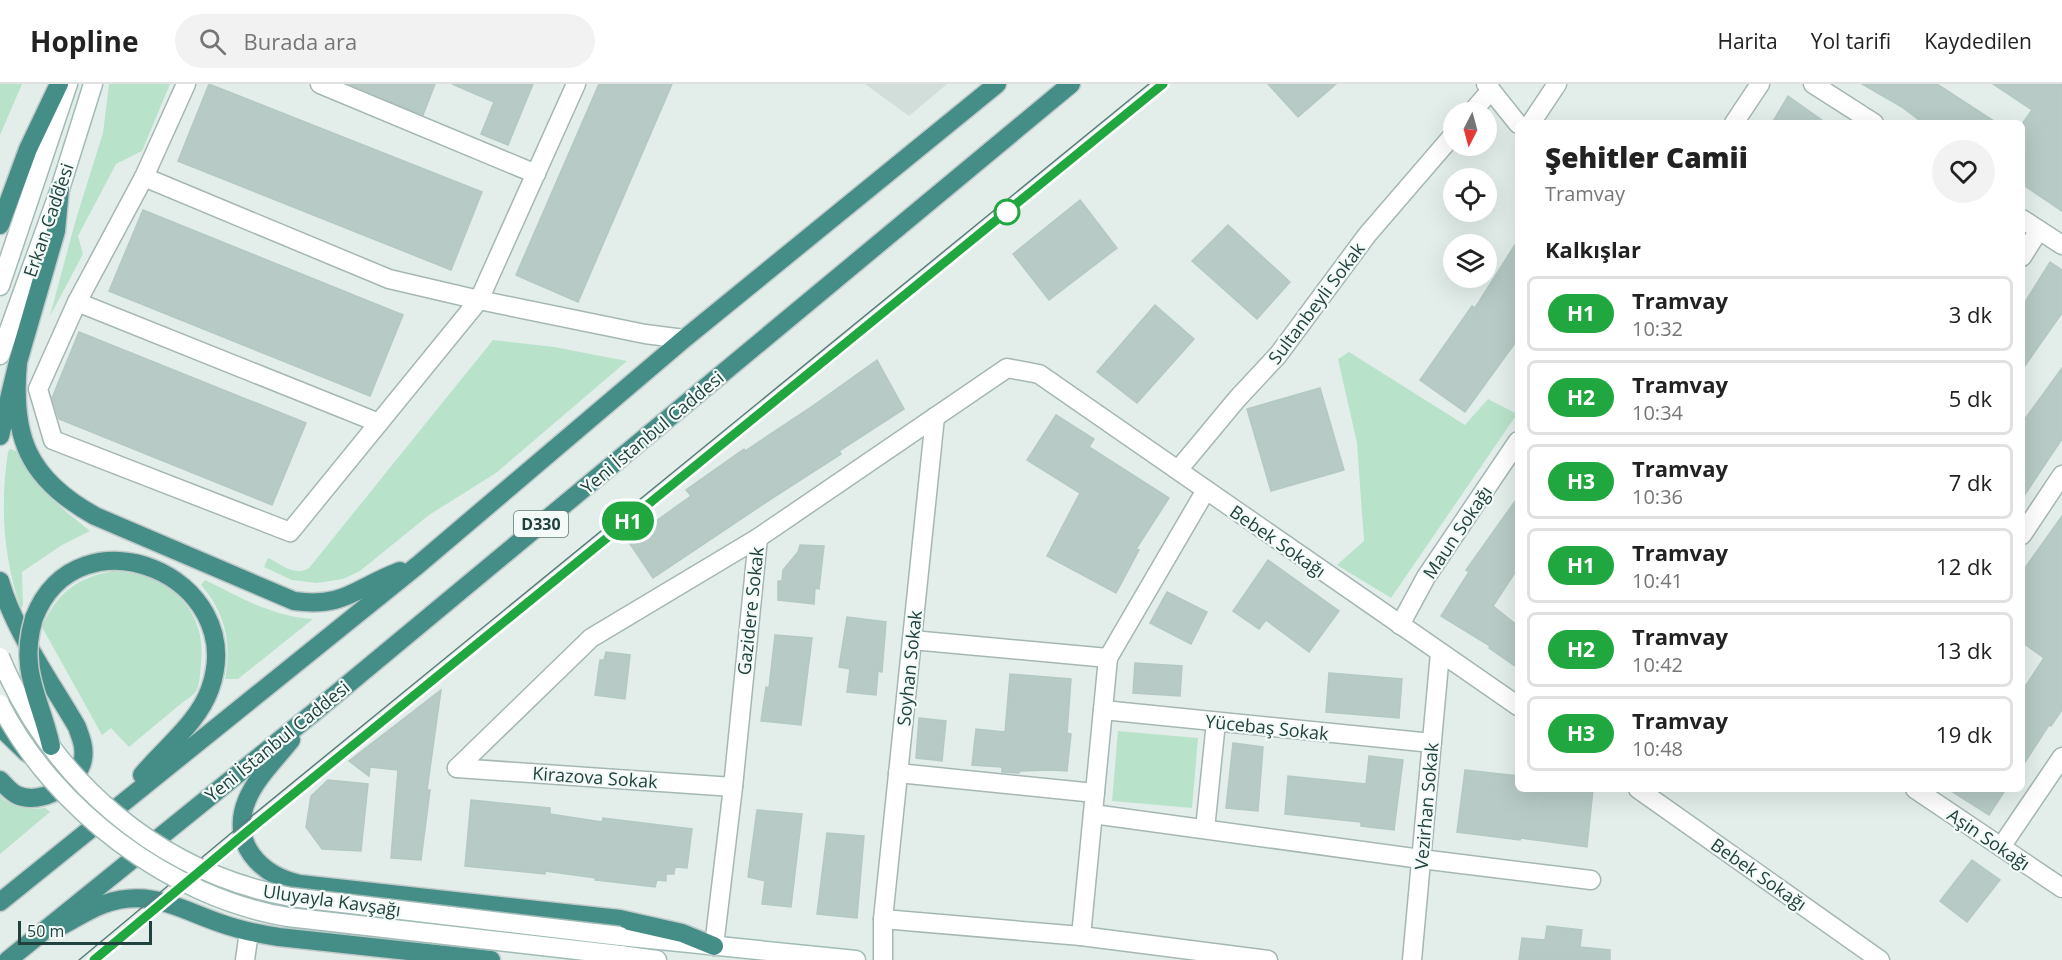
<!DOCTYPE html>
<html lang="tr">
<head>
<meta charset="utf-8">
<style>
  body { margin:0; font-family:"Open Sans",sans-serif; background:#f2f2f2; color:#222; height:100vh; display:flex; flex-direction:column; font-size:22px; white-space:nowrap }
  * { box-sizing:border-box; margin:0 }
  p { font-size:20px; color:#767676 }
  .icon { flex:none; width:33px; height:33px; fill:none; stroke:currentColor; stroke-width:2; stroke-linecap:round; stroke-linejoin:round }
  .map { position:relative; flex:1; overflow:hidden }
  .sheet { position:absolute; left:1515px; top:36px; width:510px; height:672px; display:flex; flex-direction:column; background:#fff; border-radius:9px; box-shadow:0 6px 24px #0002 }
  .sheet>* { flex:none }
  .badge { padding:0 12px; border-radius:20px; font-size:21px; line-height:39px }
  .needle { width:39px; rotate:186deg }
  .tools { position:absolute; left:1443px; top:18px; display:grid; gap:12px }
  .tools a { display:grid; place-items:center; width:54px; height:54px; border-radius:50%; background:#fff; box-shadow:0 6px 24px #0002; font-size:30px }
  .scale { position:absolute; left:18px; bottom:15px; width:134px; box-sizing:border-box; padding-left:6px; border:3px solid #20423e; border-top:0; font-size:16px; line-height:21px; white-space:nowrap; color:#20423e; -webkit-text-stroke:4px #f4faf8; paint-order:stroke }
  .map>.badge { position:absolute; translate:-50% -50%; box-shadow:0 0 0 3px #fff }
  h2 { padding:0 30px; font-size:22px; line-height:54px }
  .round { display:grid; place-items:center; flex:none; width:63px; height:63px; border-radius:32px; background:#f2f2f2 }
  .overview { display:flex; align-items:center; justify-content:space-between; height:102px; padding:0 30px }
  h1 { font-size:28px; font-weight:800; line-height:45px }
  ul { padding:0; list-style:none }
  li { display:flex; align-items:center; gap:18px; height:75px; margin:0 12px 9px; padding:0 18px; border:3px solid #e0e0e0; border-radius:9px }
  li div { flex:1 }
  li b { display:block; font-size:22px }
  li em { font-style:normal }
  li .badge { min-width:66px; font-weight:700; text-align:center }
  header { display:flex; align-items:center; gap:36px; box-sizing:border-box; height:84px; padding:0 30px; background:#fff; border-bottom:2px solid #e0e0e0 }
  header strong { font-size:28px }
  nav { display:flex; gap:33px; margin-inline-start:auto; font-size:21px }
  .search { width:420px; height:54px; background:#f2f2f2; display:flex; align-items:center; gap:15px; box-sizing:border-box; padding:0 21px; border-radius:33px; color:#767676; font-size:22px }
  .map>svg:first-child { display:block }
  .built { fill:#d1deda }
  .green { fill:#b9e2ca }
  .building { fill:#b7cac5; stroke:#b4c9c3; stroke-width:1.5 }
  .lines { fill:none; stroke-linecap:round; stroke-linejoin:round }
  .minor-casing { stroke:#a5b7b4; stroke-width:21 }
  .tertiary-casing { stroke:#a5b7b4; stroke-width:21 }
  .secondary-casing { stroke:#a0bbb6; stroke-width:21 }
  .trunk-casing { stroke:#c1cac9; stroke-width:21 }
  .minor { stroke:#fff; stroke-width:18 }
  .tertiary { stroke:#fff; stroke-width:18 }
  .secondary { stroke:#fff; stroke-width:18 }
  .trunk { stroke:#458e88; stroke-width:18 }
  .tram { stroke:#5b7d79; stroke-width:1.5 }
  .secondary-bridge-casing { stroke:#a0bbb6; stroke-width:21; stroke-linecap:butt }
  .trunk-bridge-casing { stroke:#c1cac9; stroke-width:21; stroke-linecap:butt }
  .secondary-bridge { stroke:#fff; stroke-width:18 }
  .trunk-bridge { stroke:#458e88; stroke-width:18 }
  .line-casing { stroke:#fff; stroke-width:14 }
  .line { stroke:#21a73f; stroke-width:9 }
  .stop-dot { fill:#fff; stroke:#21a73f; stroke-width:3 }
  .labels { text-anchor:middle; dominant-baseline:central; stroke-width:4.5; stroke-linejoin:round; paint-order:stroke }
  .shield { fill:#f4faf8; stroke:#607976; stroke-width:1.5 }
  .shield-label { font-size:16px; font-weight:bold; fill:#20423e }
  .street-label { font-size:18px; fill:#20423e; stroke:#f4faf8 }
</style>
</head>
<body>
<header>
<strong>Hopline</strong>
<div class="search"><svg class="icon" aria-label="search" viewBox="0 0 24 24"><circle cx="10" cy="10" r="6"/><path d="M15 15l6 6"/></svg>Burada ara</div>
<nav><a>Harita</a><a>Yol tarifi</a><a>Kaydedilen</a></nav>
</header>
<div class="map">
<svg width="2062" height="876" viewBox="0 0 2062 876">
  <rect width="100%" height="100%" fill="#e3eeeb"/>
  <path class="built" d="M865,0H947L909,32Z"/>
  <g class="green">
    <path d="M0,0H22L0,51Z"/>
    <path d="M109,0H170L142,67L116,80L78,152L83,170L50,232L76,135L103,49Z"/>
    <path d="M493,256L554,263L627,277L496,389L429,431L360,487L343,495L317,499L292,496L264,483L268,474C281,480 295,493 309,484Z"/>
    <path d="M1349,268L1465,341L1488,315L1517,330L1391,514L1337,481L1364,457L1357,359L1338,275Z"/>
    <path d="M10,365L16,367C34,403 59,422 90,447L62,461L22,488L23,521L21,525C3,473 0,422 8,368Z"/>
    <path d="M113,487C166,489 208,524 201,580C200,588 200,601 196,607C192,613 183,618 178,622C162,636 145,649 129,663L111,644L102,651L42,543C57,509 76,494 113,487Z"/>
    <path d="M205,496C240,513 273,533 313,535L238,595H225C232,559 225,528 201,501Z"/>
    <path d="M1118,647L1198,654L1192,724L1112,717Z"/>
    <path d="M0,712C11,724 30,726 45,724L50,728L0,770Z"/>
  </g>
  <g class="building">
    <path d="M209,0L482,108L451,186L178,77Z"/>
    <path d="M349,0H435L423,31Z"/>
    <path d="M452,0H533L508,61L481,50L494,18Z"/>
    <path d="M599,0H672L578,218L516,191Z"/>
    <path d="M1268,0H1336L1298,33Z"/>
    <path d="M1862,0H1937L1997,39H1923L1902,23Z"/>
    <path d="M1993,0H2062V127L2022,100V40L2032,26Z"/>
    <path d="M1788,12L1826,39H1772Z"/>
    <path d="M1080,116L1117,164L1049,216L1013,170Z"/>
    <path d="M143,126L403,231L370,312L109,207Z"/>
    <path d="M1228,141L1290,198L1257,235L1192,177Z"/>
    <path d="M1518,156V255L1465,328L1420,296L1472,222L1475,224Z"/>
    <path d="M2050,178L2062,186V229L2022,286V223Z"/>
    <path d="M1155,221L1194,255L1137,319L1097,288Z"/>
    <path d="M79,248L306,339L272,421L59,335L52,314Z"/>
    <path d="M877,276L904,325L839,367L841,370L774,413L653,494L628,457L691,412L686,406L744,365L745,367L814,321Z"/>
    <path d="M2062,284V355L2022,415V339Z"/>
    <path d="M1320,304L1344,386L1271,407L1247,325Z"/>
    <path d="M1056,331L1094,355L1089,363L1169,414L1136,465L1139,466L1116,509L1047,472L1080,409L1027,376Z"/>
    <path d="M1518,413V484L1493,522L1518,542V584L1489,564L1490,562L1441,532L1469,488L1466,486Z"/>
    <path d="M2062,432V626L2051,642L2049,641L2022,683V607L2044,574L2022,558V488Z"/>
    <path d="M800,461L824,462L819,505L815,504L814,520L778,516V497H782L783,486L798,468Z"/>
    <path d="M1268,476L1339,527L1309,568L1266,536L1259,545L1233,527Z"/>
    <path d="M1167,508L1207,528L1191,560L1150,539Z"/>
    <path d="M847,533L886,538L882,588L878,587L876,611L847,608L850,585L839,583Z"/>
    <path d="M775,551L812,554L801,641L761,637L766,603L769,604Z"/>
    <path d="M606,568L630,571L625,615L595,611L600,576H604Z"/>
    <path d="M1135,579L1182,582L1180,612L1133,609Z"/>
    <path d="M1329,589L1402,595L1399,634L1326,628Z"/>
    <path d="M1010,590L1071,595L1067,649L1071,650L1067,687L1050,686L1020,687L1019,689L1002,688V683L972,681L976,645L1005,648Z"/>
    <path d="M441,606L427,706H430L421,776L391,774L398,686L370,683L369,692L349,677Z"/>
    <path d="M919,634L946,637L942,677L916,674Z"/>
    <path d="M1233,659L1263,663L1258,727L1226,724Z"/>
    <path d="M1369,672L1403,676L1394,746L1361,742V738L1285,730L1288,692L1366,700Z"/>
    <path d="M1465,686L1518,692V705H1593L1587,763L1521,754L1520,756L1457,748Z"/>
    <path d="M328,696L368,700L361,767L322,765L306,743L311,712Z"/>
    <path d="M1948,705H2006L1989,731Z"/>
    <path d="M471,716L550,724V730L602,738L603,734L692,745L687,784L675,783L674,790H666V797L657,796L655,803L595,796L596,794L545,787V790L465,782Z"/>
    <path d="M757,726L802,730L791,823L762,820L765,797L748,793Z"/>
    <path d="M827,749L864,752L857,834L817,830Z"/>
    <path d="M1972,776L2000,796L1967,838L1940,817Z"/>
    <path d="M1547,842L1582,846L1580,863L1610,866V876H1519L1522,854L1545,856Z"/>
  </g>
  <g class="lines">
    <defs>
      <g id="minor">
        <path d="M320,0L536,90"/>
        <path d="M576,0L479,216L290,448L53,356L38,305L77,218L144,93L389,195L479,216L645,250L684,255"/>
        <path d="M1486,0L1518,40"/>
        <path d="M1813,0L1874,39"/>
        <path d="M1472,28L1491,6"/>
        <path d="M1531,39L1557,0"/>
        <path d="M1734,39L1760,0"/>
        <path d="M144,93L186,0"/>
        <path d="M2022,135L2062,161"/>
        <path d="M2022,173L2039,146"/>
        <path d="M77,218L379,339"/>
        <path d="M1178,386L1237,315L1278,271L1367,151L1454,50"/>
        <path d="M2022,451L2062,391"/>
        <path d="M1400,541L1426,493L1518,357"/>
        <path d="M912,556L1108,574"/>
        <path d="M1103,626L1432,659"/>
        <path d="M457,684L591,554L758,454"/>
        <path d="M457,684L733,703"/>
        <path d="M898,689L1095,709"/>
        <path d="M1638,705L1880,876"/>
        <path d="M1915,705L2062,804"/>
        <path d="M1093,730L1421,775L1591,796"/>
        <path d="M1205,745L1216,638"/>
        <path d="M2001,763L2062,673"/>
        <path d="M883,835L935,333"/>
        <path d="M1081,852L1108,574L1206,406"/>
        <path d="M714,862L733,703L758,454L1007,284L1039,290L1518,622"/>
        <path d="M245,876L249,848"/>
        <path d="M883,876V835L1081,852L1268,876"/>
      </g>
      <path id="tertiary" d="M1412,876L1440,569"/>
      <g id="secondary">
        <path d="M0,202L68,0"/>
        <path d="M0,271L60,105L93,0"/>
        <path d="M620,852L856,876"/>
        <path d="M620,871L657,876"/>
      </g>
      <g id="trunk">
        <path d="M0,141L28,65L59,0"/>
        <path d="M18,278C11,353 28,395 95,432L294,517C345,524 355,504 400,487"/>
        <path d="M0,352L18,278L56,147L60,105"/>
        <path d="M0,497C14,547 51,598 77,643C81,654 85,663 83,675C79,700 41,722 17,711C10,708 5,701 0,696"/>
        <path d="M34,534C78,421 250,492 210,605C198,639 164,664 142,691"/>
        <path d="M0,643L27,669"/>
        <path d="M291,656C276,675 256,694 247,716C229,759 260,791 300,800L620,835L682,849L714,862"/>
        <path d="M0,818L418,481L684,255L997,0"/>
        <path d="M63,841C76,834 90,825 104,820C150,804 179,825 220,839C239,846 259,850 279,853L491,876"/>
        <path d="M8,876L312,630L1071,0"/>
      </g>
    </defs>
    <use href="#minor" class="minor-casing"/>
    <use href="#tertiary" class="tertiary-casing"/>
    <use href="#secondary" class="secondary-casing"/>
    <use href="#trunk" class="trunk-casing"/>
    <use href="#minor" class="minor"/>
    <use href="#tertiary" class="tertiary"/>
    <use href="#secondary" class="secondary"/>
    <use href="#trunk" class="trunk"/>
    <g class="tram">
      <path d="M1143,17L1163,0"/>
      <path d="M79,876L242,740L1149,0"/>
      <path d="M94,876L243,751L750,337"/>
    </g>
    <defs>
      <g id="secondary-bridge">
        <path d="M0,573C51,696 159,789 291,813L620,852"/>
        <path d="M0,620C53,725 171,814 288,833L620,871"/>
      </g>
      <path id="trunk-bridge" d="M34,534C18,587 40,612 51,662"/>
    </defs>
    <use href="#secondary-bridge" class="secondary-bridge-casing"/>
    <use href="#trunk-bridge" class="trunk-bridge-casing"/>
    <use href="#secondary-bridge" class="secondary-bridge"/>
    <use href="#trunk-bridge" class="trunk-bridge"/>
  </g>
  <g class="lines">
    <defs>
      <path id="line" d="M94,876L243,751L1163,0"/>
    </defs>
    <use href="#line" class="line-casing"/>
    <use href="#line" class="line"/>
  </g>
  <circle class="stop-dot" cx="1007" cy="128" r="12"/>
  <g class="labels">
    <rect class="shield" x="514" y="427" width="54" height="26" rx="4.5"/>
    <g class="shield-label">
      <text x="541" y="440">D330</text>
    </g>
    <g class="street-label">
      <text transform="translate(48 136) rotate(-71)">Erkan Caddesi</text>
      <text transform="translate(1316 219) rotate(-53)">Sultanbeyli Sokak</text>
      <text transform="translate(652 348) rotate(-40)">Yeni İstanbul Caddesi</text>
      <text transform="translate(1457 448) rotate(-56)">Maun Sokağı</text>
      <text transform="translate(1278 457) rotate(35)">Bebek Sokağı</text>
      <text transform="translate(750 527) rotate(-84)">Gazidere Sokak</text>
      <text transform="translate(909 584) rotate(-84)">Soyhan Sokak</text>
      <text transform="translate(1267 643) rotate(6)">Yücebaş Sokak</text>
      <text transform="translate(277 657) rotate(-39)">Yeni İstanbul Caddesi</text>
      <text transform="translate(595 693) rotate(4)">Kirazova Sokak</text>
      <text transform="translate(1426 722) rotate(-85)">Vezirhan Sokak</text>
      <text transform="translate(1989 755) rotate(34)">Aşin Sokağı</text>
      <text transform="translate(1759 790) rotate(35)">Bebek Sokağı</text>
      <text transform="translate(332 816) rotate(8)">Uluyayla Kavşağı</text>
    </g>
  </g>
</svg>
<div class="tools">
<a><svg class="needle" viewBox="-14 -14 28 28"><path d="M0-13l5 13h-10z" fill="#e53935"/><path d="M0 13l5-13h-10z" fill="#767676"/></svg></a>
<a><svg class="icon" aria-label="locate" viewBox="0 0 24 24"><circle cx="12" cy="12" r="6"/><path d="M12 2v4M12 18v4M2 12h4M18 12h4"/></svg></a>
<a><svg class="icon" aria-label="layers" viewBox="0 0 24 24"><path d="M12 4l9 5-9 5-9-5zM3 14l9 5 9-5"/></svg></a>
</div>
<div class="scale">50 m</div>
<b class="badge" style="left:628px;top:437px;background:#21a73f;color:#fff">H1</b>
<section class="sheet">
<div class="overview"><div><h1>Şehitler Camii</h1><p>Tramvay</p></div><a class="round"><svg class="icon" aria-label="heart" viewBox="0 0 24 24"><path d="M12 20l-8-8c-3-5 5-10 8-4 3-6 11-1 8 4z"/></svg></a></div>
<h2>Kalkışlar</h2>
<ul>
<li><span class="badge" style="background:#21a73f;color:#fff">H1</span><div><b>Tramvay</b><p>10:32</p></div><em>3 dk</em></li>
<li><span class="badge" style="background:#21a73f;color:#fff">H2</span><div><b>Tramvay</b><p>10:34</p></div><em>5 dk</em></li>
<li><span class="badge" style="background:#21a73f;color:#fff">H3</span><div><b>Tramvay</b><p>10:36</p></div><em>7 dk</em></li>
<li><span class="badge" style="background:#21a73f;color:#fff">H1</span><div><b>Tramvay</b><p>10:41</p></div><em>12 dk</em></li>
<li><span class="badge" style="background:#21a73f;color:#fff">H2</span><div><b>Tramvay</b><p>10:42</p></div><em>13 dk</em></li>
<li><span class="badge" style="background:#21a73f;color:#fff">H3</span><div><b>Tramvay</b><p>10:48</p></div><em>19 dk</em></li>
</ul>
</section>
</div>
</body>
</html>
